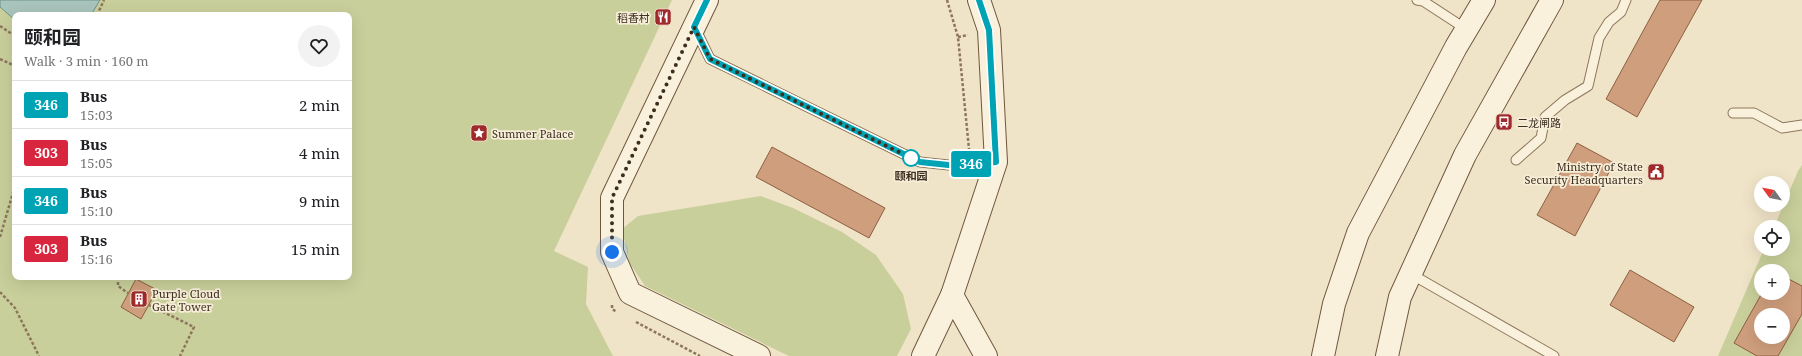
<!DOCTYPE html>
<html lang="en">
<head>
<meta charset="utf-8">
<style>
  body { margin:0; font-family:"Noto Serif","Noto Sans SC",serif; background:#f2f2f2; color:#202124; height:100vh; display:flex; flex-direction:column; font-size:15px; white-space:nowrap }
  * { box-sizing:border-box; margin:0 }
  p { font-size:13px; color:#757577 }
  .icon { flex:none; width:22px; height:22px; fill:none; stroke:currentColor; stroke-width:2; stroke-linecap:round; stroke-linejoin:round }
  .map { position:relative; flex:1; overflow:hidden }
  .sheet { position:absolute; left:12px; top:12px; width:340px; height:268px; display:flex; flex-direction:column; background:#fff; border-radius:8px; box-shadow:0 4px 16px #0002 }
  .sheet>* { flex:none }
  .badge { padding:0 8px; border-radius:3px; font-size:14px; line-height:26px }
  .needle { width:26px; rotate:303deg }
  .tools { position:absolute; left:1754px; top:176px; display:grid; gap:8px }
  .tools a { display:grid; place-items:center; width:36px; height:36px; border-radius:50%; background:#fff; box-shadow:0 4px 16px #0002; font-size:20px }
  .you { position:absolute; width:20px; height:20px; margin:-10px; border:3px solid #fff; border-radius:50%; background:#1a73e8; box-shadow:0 0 0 6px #1a73e833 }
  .map>.badge { position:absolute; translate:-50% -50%; box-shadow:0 0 0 2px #fff }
  .round { display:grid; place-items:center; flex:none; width:42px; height:42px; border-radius:21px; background:#f2f2f2 }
  .overview { display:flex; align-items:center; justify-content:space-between; height:68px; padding:0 12px }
  h1 { font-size:19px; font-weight:700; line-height:30px }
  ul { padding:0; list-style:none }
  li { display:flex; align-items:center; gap:12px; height:48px; padding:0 12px; border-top:1px solid #e0e0e0 }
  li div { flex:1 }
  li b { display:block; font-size:15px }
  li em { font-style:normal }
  li .badge { min-width:44px; font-weight:700; text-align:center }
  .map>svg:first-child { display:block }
  .green { fill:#c9cf9b; fill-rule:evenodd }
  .water { fill:#a9c4bc; stroke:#6f938a }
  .building { fill:#cf9f7d; stroke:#8d5f41; fill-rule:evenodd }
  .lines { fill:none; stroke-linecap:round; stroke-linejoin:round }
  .lane-casing { stroke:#8d765c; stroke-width:11 }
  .secondary-casing { stroke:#6f573f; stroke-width:24 }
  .path { stroke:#8d765c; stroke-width:2.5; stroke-dasharray:3 2; stroke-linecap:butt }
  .lane { stroke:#faf1dc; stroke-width:9 }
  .secondary { stroke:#faf1dc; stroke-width:22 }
  .line-casing { stroke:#fff; stroke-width:9 }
  .line { stroke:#00a3b4; stroke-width:6 }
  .walk { stroke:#3d2e20; stroke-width:4; stroke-dasharray:0 7.2 }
  .stop-dot { fill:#fff; stroke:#00a3b4; stroke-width:2 }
  .labels { text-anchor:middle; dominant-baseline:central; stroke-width:3.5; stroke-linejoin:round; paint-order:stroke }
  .poi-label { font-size:11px; fill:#3d2e20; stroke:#f7eed8; text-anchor:start }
  .stop-label { font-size:11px; font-weight:bold; fill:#3d2e20; stroke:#f7eed8 }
</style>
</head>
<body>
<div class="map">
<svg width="1802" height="356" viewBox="0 0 1802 356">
  <rect width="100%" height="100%" fill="#f0e4c8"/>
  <g class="green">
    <path d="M0,0H672L554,251L588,267L586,304L613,356H0ZM15,15H349V277H15Z"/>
    <path d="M1802,165V356H1718L1764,249H1783V227H1774L1798,171ZM1761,271H1783V293H1761ZM1761,315H1783V337H1761Z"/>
    <path d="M761,196L793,208L842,232L876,255L903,294L911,329L897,356H789L645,286L629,262L622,229L638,216Z"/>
  </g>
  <path class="water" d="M0,0H100L91,15H71L66,12L64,15H15V20L0,7Z"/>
  <g class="building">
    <path d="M1660,0H1702L1637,117L1606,99Z"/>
    <path d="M1577,143L1614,163L1575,236L1537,215Z"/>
    <path d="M772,147L885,208L869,238L756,177Z"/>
    <path d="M1630,270L1694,307L1674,342L1610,305Z"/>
    <path d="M1783,276L1802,286V314L1778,356H1757L1734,343L1762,293H1783ZM1761,315H1783V337H1761Z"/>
    <path d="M136,279L157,290L141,319L121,307Z"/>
  </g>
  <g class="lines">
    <defs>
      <g id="lane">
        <path d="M1417,0L1423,1L1466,29"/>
        <path d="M695,28L710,59L920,162L958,166L996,162"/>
        <path d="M1733,113H1754L1782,128L1802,125"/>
        <path d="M1516,160L1541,138L1545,117L1565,100L1588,86L1599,38L1609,22L1621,12L1626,0"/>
        <path d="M1411,274L1554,356"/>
      </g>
      <g id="secondary">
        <path d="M707,0L612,198V252L630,293L759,356"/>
        <path d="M952,295L986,356"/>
        <path d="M923,356L952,295L996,162L989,30L979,0"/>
        <path d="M1323,356L1334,304L1358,233L1456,47L1484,0"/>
        <path d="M1387,356L1400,297L1465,155L1552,0"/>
      </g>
    </defs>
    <use href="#lane" class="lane-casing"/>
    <use href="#secondary" class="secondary-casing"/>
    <g class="path">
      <path d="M947,0L958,37L969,149"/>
      <path d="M97,15L104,0"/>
      <path d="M0,26L15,36"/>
      <path d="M958,37L968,35"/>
      <path d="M0,59L15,66"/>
      <path d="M0,237L15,186"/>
      <path d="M118,277V286L128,293"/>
      <path d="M0,292L15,308L39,356"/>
      <path d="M149,305L194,327L180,356"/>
      <path d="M612,305V309L617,312"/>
      <path d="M636,322L700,356"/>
    </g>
    <use href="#lane" class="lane"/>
    <use href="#secondary" class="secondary"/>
  </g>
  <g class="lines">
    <defs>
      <path id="line" d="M707,0L694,27L710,59L920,162L958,166L996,162L989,30L979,0"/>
    </defs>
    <use href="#line" class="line-casing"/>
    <use href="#line" class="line"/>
    <path class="walk" d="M612,252V198L694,27L710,59L911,158"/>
  </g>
  <defs>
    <symbol id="restaurant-square" viewBox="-11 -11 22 22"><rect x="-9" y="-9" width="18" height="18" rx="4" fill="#9e2a2b" stroke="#f7eed8"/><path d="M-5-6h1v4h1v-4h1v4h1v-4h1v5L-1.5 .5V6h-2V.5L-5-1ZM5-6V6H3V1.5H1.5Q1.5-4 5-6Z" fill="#fff"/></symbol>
    <symbol id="bus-square" viewBox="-11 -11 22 22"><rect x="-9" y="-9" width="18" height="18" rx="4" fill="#9e2a2b" stroke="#f7eed8"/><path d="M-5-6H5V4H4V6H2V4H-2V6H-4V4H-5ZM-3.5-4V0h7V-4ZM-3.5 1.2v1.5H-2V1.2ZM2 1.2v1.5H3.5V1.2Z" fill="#fff"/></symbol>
    <symbol id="sight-square" viewBox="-11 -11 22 22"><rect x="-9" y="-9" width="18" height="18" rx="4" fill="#9e2a2b" stroke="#f7eed8"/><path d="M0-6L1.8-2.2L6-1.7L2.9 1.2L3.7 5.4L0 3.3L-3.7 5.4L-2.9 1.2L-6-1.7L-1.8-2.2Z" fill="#fff"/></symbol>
    <symbol id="civic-square" viewBox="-11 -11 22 22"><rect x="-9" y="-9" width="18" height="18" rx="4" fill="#9e2a2b" stroke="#f7eed8"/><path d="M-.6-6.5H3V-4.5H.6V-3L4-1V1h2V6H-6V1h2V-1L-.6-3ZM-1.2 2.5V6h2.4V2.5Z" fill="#fff"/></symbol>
    <symbol id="building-square" viewBox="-11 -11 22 22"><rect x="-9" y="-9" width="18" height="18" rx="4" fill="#9e2a2b" stroke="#f7eed8"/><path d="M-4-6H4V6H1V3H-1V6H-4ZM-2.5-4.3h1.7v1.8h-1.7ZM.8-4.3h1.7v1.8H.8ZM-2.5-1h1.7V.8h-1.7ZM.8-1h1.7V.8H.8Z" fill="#fff"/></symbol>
  </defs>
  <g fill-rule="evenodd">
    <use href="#restaurant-square" x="653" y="7" width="20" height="20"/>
    <use href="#bus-square" x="1494" y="112" width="20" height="20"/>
    <use href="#sight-square" x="469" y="123" width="20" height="20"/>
    <use href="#civic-square" x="1646" y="162" width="20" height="20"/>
    <use href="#building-square" x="129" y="289" width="20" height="20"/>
  </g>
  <circle class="stop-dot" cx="911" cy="158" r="8"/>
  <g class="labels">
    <g class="poi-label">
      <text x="650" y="17" text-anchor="end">稻香村</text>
      <text x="1517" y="122">二龙闸路</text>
      <text x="492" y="133">Summer Palace</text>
      <text x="1643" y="166" text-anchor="end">Ministry of State<tspan x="1643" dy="13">Security Headquarters</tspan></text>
      <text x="152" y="293">Purple Cloud<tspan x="152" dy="13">Gate Tower</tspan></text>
    </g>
    <g class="stop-label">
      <text x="911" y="175">颐和园</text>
    </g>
  </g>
</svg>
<div class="tools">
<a><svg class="needle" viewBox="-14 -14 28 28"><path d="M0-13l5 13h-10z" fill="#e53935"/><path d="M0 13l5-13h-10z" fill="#757577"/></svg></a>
<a><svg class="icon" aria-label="locate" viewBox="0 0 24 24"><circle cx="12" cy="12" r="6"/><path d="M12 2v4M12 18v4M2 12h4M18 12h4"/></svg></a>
<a>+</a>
<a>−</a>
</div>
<div class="you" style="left:612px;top:252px"></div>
<b class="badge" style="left:971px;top:164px;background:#00a3b4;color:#fff">346</b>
<section class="sheet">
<div class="overview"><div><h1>颐和园</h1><p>Walk · 3 min · 160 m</p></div><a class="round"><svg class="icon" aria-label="heart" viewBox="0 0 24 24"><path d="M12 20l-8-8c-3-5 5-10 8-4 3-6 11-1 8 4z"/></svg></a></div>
<ul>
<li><span class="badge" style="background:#00a3b4;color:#fff">346</span><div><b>Bus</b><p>15:03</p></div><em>2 min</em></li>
<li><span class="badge" style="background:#d7263d;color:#fff">303</span><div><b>Bus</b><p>15:05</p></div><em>4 min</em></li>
<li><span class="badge" style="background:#00a3b4;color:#fff">346</span><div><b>Bus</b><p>15:10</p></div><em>9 min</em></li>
<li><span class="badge" style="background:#d7263d;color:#fff">303</span><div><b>Bus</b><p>15:16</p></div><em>15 min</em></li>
</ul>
</section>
</div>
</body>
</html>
